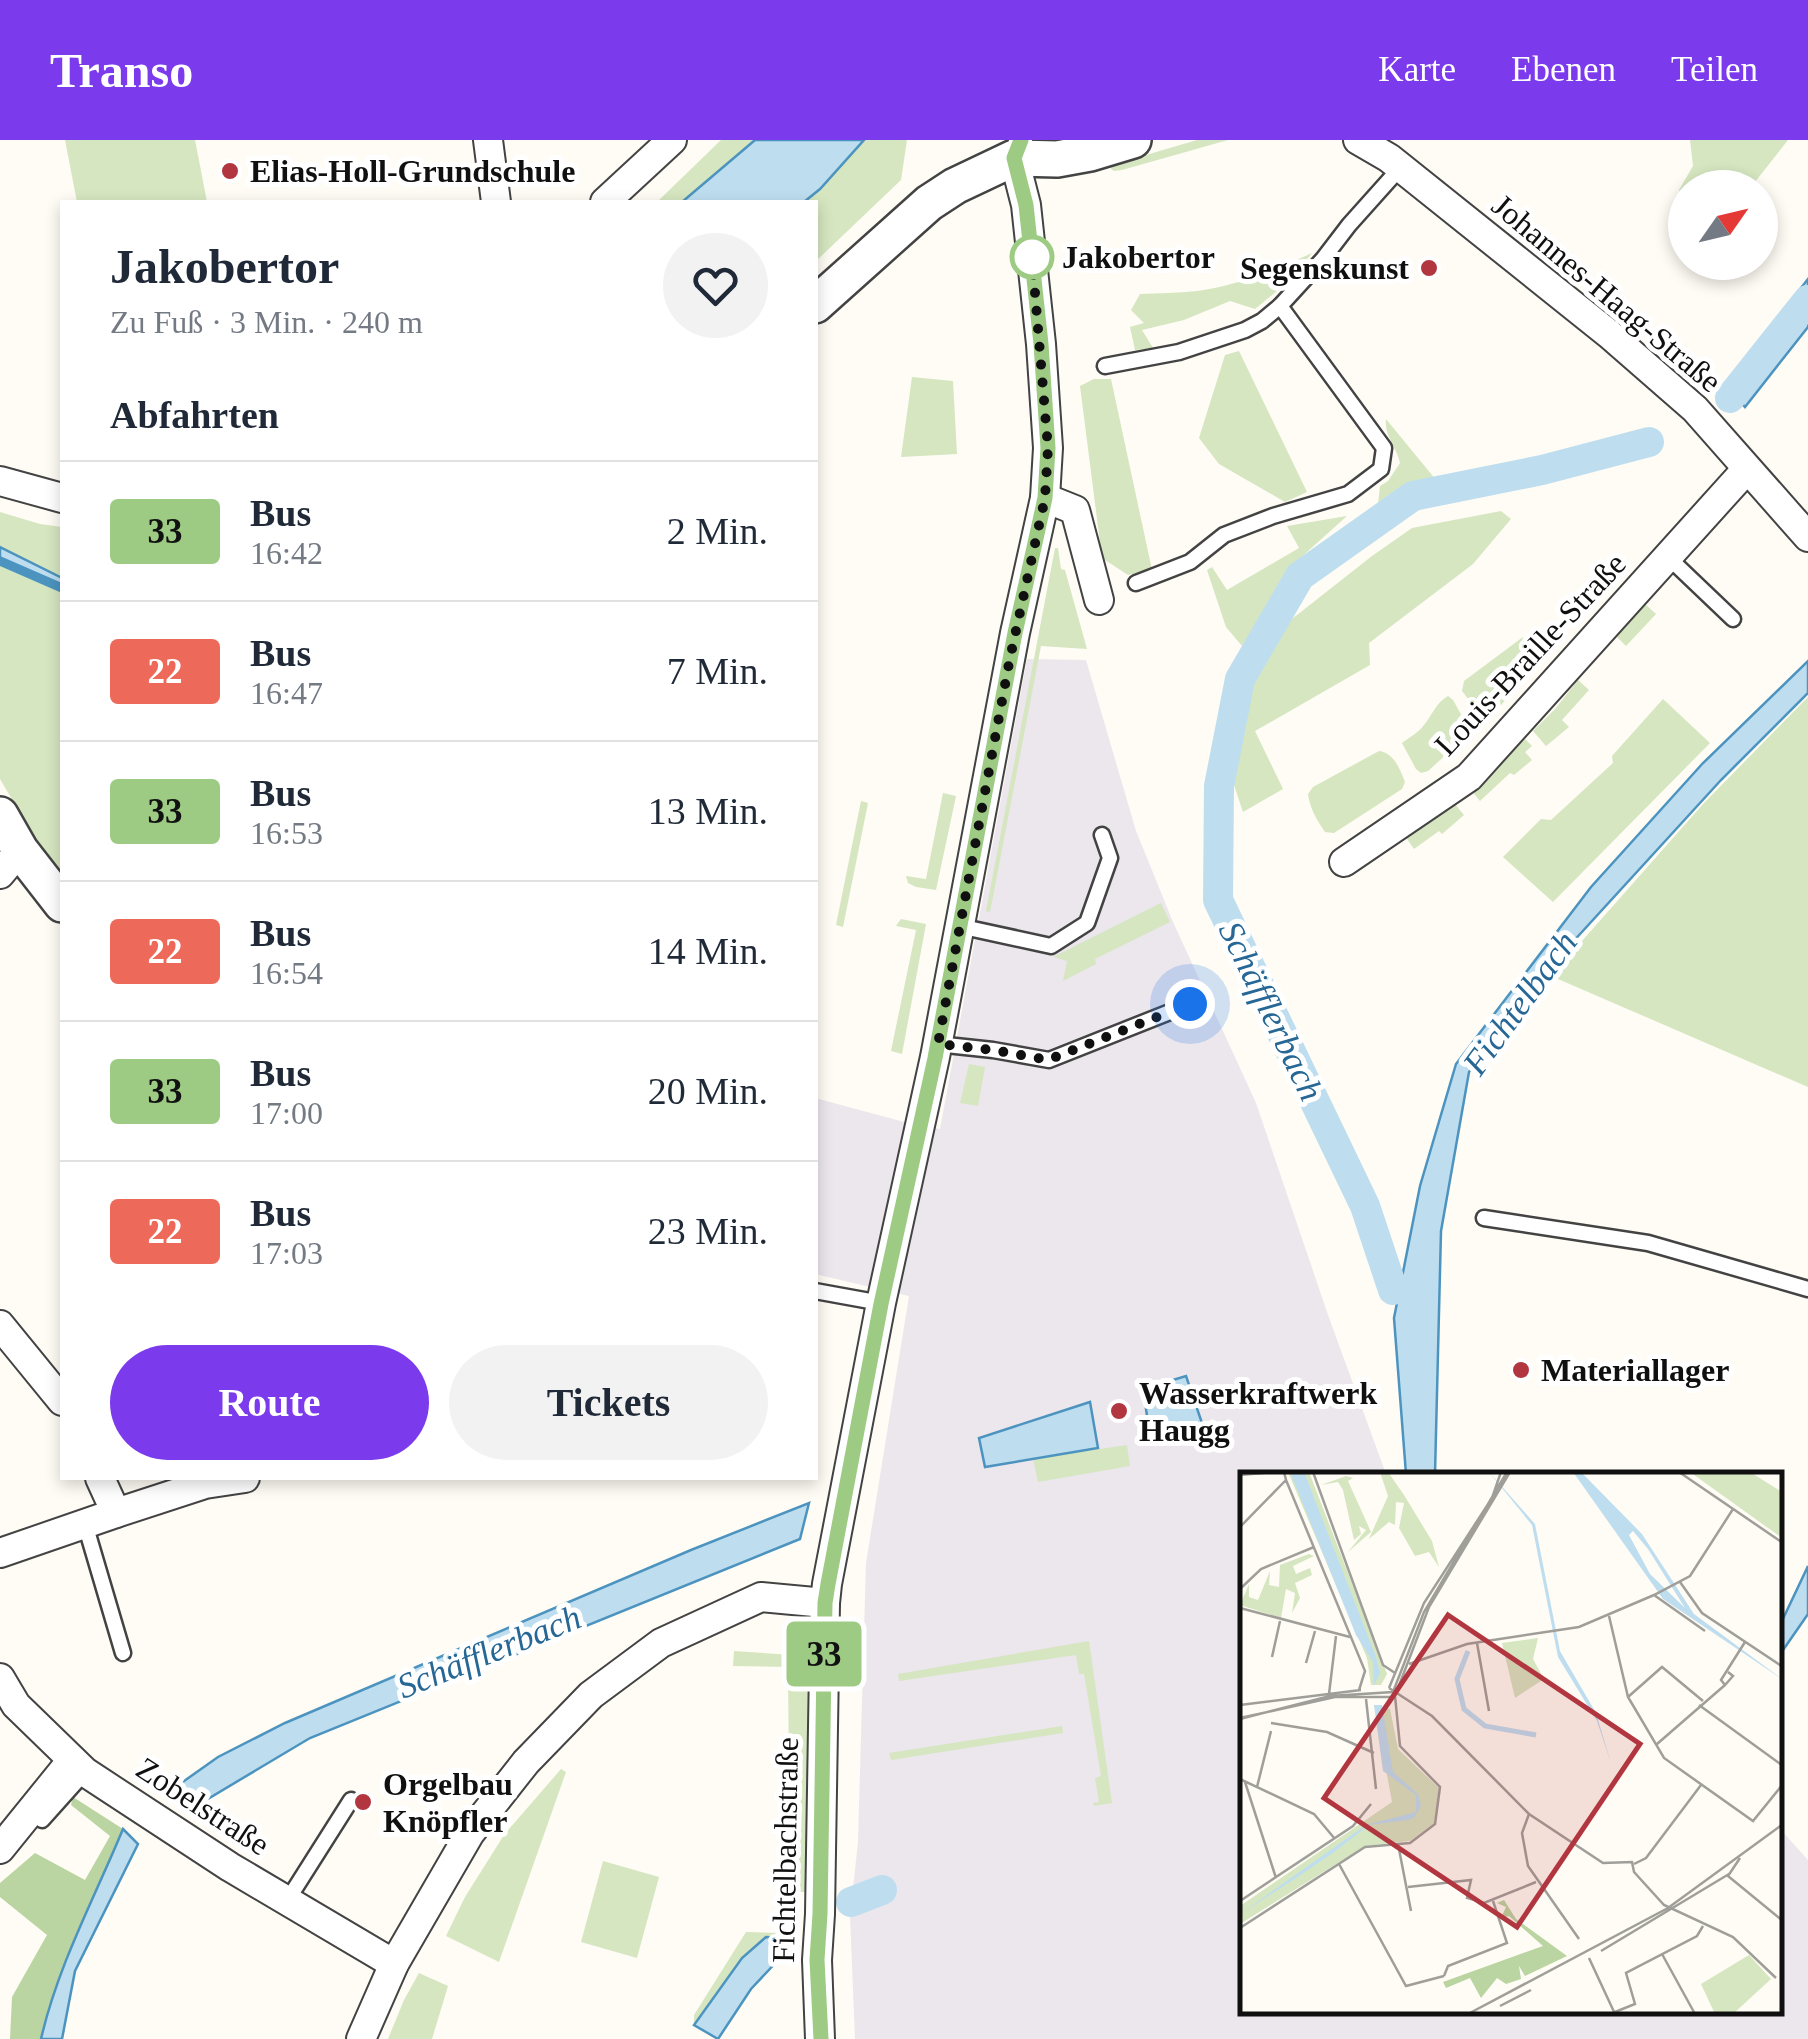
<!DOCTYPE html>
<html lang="de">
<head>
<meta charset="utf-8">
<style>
  body { margin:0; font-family:Georgia,serif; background:#f2f2f3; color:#1f2937; height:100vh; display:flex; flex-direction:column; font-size:38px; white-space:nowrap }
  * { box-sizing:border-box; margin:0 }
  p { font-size:32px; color:#747a83 }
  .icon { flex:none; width:55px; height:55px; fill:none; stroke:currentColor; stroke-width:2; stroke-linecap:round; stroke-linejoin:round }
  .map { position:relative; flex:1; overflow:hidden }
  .side { position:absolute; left:60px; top:60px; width:758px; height:1280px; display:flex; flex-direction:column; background:#fff; border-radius:0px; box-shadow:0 5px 15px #0003 }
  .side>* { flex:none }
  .badge { padding:0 20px; border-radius:8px; font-size:35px; line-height:65px }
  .needle { width:65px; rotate:56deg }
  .fabs { position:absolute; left:1668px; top:30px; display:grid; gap:20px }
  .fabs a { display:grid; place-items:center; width:110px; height:110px; border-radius:50%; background:#fff; box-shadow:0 5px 15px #0003; font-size:50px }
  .you { position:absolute; width:50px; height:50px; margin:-25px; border:8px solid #fff; border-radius:50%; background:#1a73e8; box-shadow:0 0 0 15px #1a73e833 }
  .map>.badge { position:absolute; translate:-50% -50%; box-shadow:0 0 0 5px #fff }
  h2 { padding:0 50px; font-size:38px; line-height:90px }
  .round { display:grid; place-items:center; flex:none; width:105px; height:105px; border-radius:52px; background:#f2f2f3 }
  .overview { display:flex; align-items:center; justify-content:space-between; height:170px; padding:0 50px }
  h1 { font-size:48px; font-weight:800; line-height:75px }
  .cta { display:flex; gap:20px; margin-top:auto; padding:20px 50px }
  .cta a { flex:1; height:115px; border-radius:60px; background:#7c3aed; color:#fff; font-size:40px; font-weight:800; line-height:115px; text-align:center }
  .cta a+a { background:#f2f2f3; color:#1f2937 }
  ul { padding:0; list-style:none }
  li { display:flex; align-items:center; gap:30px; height:140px; padding:0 50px; border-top:2px solid #e0e1e3 }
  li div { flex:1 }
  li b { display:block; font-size:38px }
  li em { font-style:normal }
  li .badge { min-width:110px; font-weight:700; text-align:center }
  header { display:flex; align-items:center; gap:60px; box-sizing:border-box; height:140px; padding:0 50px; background:#7c3aed; color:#fff }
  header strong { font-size:48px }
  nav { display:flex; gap:55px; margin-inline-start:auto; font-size:35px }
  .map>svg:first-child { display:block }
  .industrial { fill:#ece6ed }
  .green { fill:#d5e6c0 }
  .forest { fill:#bad5a1 }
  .water { fill:#bedef0; stroke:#4c94bf; stroke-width:2.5 }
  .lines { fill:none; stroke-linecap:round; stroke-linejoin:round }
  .stream { stroke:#4c94bf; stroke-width:9 }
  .canal { stroke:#bedef0; stroke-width:30 }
  .service-casing { stroke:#434343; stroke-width:19 }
  .minor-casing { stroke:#434343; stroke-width:32 }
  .tertiary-casing { stroke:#434343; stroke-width:40 }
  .service { stroke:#fff; stroke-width:14 }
  .minor { stroke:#fff; stroke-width:28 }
  .tertiary { stroke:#fff; stroke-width:35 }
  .line-casing { stroke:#fff; stroke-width:22 }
  .line { stroke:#9ecb84; stroke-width:15 }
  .walk { stroke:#101010; stroke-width:10; stroke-dasharray:0 18 }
  .poi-dot { fill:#b2363f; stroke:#fff; stroke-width:4 }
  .stop-dot { fill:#fff; stroke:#9ecb84; stroke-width:5 }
  .labels { text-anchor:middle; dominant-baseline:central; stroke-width:10; stroke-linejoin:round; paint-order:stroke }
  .poi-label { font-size:32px; font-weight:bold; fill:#101010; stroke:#fff; text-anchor:start }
  .stop-label { font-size:32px; font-weight:bold; fill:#101010; stroke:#fff; text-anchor:start }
  .street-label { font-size:32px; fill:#101010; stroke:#fff }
  .water-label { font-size:35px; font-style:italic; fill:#266795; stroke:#fff }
  .inset-river { fill:none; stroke:#bedef0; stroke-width:5 }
  .inset-road { fill:none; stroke:#9f9e99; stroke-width:2.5 }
  .view { fill:#b2363f; fill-opacity:0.15; stroke:#b2363f; stroke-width:5 }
  .inset-edge { fill:none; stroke:#101010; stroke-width:5 }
</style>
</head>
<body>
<header>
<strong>Transo</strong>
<nav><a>Karte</a><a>Ebenen</a><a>Teilen</a></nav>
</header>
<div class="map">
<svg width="1808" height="1899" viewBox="0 0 1808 1899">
  <rect width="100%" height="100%" fill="#fefcf4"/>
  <path class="industrial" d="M1027,519L1086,520L1136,691L1173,782L1256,963L1328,1175L1386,1334H1243V1872H1780L1781,1690L1808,1720V1899H855L850,1776L858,1702L866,1423L909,1156L815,1134V958L908,983L940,989Z"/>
  <g class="green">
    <path d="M65,0H195L207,62H77Z"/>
    <path d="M721,0H907L901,40L815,122V62H657Z"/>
    <path d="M1197,0H1228L1122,30L1114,31L1111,29L1112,25Z"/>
    <path d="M1690,0H1788L1751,47H1709L1707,45L1703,47L1685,48L1683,59L1679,50L1693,26Z"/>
    <path d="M1312,113L1289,141L1255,169L1230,161L1184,180L1142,190L1153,208L1135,210L1130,187L1144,183L1131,170L1140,154C1159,153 1178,153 1197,151C1237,146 1275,130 1312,113Z"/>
    <path d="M1239,211L1307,352L1285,362L1219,324L1199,298L1225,215Z"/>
    <path d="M912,237L953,241L957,314L901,317Z"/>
    <path d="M1094,239H1111L1152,430L1128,435L1102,418L1080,246Z"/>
    <path d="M1386,279L1436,340L1412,346L1378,364L1380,346L1388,341L1400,323C1397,307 1384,296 1386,279Z"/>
    <path d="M1501,371L1511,379L1473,424L1369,503L1370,525L1255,591L1283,649L1243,672L1233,642L1246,545L1283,486L1372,416L1412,388Z"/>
    <path d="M0,372L40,384L62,387V739L52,728L0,639Z"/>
    <path d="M1347,376L1297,421L1242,506L1226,487L1207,430L1212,427L1227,450L1299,408L1287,386Z"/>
    <path d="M1055,408H1058L1061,429L1065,430L1087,509L1041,506L990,772L986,771Z"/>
    <path d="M1644,463L1656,474L1626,506L1615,495Z"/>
    <path d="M1523,497C1532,499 1538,507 1542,514L1540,520L1495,572L1484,579L1462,551L1464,541Z"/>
    <path d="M1578,540L1589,550L1562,580L1569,587L1546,606L1533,591L1555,569Z"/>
    <path d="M1448,556L1453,560L1471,592L1428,631L1421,633L1416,629L1402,603C1410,597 1419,592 1424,585C1433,574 1435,564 1448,556Z"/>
    <path d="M1808,557V947L1551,836L1704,663Z"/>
    <path d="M1663,559L1710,603L1553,762L1503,717L1541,679L1551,680L1613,623L1612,616Z"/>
    <path d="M1525,599L1532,606L1525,612L1532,620L1514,635L1510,633L1480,661L1470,649Z"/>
    <path d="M1379,611C1394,613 1400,629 1405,642L1402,649L1334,693L1325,692C1317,680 1310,669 1308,654L1313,647Z"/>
    <path d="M943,653L956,656L936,750L916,747L908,743L906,736L926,739Z"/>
    <path d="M861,661L868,663L843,787L836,785Z"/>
    <path d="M1453,662L1464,675L1442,694L1439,691L1414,709L1403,693Z"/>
    <path d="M1161,763L1170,782L1095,819L1096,824L1063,841L1067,821L1053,817Z"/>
    <path d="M901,779L926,784L902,914L891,911L916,790L896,786Z"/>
    <path d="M969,924L985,927L978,966L960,963Z"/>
    <path d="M1127,1305L1130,1326L1038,1342L1033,1319Z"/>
    <path d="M1089,1501L1112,1663L1094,1666L1093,1663L1099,1662L1095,1638L1101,1636L1084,1534H1079L1076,1515L899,1541L898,1534Z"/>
    <path d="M734,1511L807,1516L809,1652L806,1752H790L788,1527L733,1526Z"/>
    <path d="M1062,1586L1063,1593L891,1620L889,1613Z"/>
    <path d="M561,1629L566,1632L499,1822L446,1796L465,1757L504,1695Z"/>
    <path d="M603,1721L659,1737L637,1818L581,1802Z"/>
    <path d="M746,1792L781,1793V1798L766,1797L742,1818L694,1885V1875Z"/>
    <path d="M419,1833L448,1846L432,1899H388L404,1860Z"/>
  </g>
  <path class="forest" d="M73,1657L123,1689C94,1759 58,1825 41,1899H10L12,1857L47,1795L0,1757V1743L35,1713L85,1740L110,1696L71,1665Z"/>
  <g class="water">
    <path d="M755,0H864L820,49L804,62H682Z"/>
    <path d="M1808,139V187L1745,267L1725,245Z"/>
    <path d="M0,407L62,438V449L21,427L0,421Z"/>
    <path d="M1808,521V553L1721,640L1570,805L1469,932L1441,1091L1435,1334H1406L1394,1178L1420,1046L1456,924L1591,747L1703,623Z"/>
    <path d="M1186,1236L1203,1286L1150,1296L1143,1249Z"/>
    <path d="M1090,1262L1098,1308L985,1327L979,1298Z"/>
    <path d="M809,1363L800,1399L310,1598L196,1666L170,1651L218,1617L285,1583L691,1410Z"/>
    <path d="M1808,1426V1474L1781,1513V1483Z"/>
    <path d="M123,1689L138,1704L75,1831L62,1899H41C58,1825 94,1759 123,1689Z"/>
    <path d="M766,1797L781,1798V1817L751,1849L718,1899L694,1885L742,1818Z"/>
  </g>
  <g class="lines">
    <path class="stream" d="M0,421L62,448"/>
    <g class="canal">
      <path d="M1730,258L1808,160"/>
      <path d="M1393,1150L1365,1066L1218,760L1219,646L1240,539L1300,436L1413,356L1542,330L1649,302"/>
      <path d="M851,1762L882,1750"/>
    </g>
    <defs>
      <g id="service">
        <path d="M1105,226L1179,212L1245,190L1262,181L1280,166L1323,119L1349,85L1400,28"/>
        <path d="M1668,417L1733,479"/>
        <path d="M1136,443L1190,422L1224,395L1273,376L1348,354L1381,329L1384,308L1280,166"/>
        <path d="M959,786L1051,806L1087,783L1110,718L1102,695"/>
        <path d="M937,904L993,910L1049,920L1190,864"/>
        <path d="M1484,1078L1648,1103L1808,1149"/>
        <path d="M815,1151L881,1163"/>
        <path d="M85,1384L123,1513"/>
        <path d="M42,1680L85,1632"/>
        <path d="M287,1761L351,1660"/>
      </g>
      <g id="minor">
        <path d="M488,0L496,62"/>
        <path d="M1358,0L1389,18L1609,194L1695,269L1808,397"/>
        <path d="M605,62L672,0"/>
        <path d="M0,341L62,358"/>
        <path d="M1045,358L1075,370L1099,460"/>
        <path d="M1344,722L1469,637L1746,330"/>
        <path d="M0,734L20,710"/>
        <path d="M0,1185L62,1261"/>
        <path d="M116,1373L205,1344L245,1338"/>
        <path d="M0,1413L116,1373L100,1338"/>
        <path d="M0,1538L16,1565L85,1632L230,1727L394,1824"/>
        <path d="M0,1709L72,1620"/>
        <path d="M361,1899L394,1824L470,1693L526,1622L591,1555L661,1503L761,1457L825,1463"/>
        <path d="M820,1899L817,1820L820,1774L825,1463L827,1444L881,1163L935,917L1015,493L1045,358L1048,308L1041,204L1026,65L1014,18"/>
      </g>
      <g id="tertiary">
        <path d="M815,165L929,63L955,46L1014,18L1057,19L1090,13L1133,0"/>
        <path d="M0,675L20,710L62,764"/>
      </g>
    </defs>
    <use href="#service" class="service-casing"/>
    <use href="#minor" class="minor-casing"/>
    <use href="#tertiary" class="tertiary-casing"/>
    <use href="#service" class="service"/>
    <use href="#minor" class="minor"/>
    <use href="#tertiary" class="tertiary"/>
  </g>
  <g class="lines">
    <defs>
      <path id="line" d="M821,1899L817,1820L820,1774L825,1463L828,1444L881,1164L935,918L1015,493L1045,358L1048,308L1041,204L1026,65L1014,18L1021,0"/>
    </defs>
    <use href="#line" class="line-casing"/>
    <use href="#line" class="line"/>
    <path class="walk" d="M1032,117L1048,308L1045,358L1010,518L938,904L993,910L1048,920L1190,864"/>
  </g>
  <g class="poi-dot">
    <circle cx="230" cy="31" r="10"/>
    <circle cx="1429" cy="128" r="10"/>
    <circle cx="1521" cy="1230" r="10"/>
    <circle cx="1119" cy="1271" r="10"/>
    <circle cx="363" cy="1662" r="10"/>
  </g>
  <circle class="stop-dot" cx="1032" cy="117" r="20"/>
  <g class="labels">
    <g class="poi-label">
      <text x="250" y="31">Elias-Holl-Grundschule</text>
      <text x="1409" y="128" text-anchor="end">Segenskunst</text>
      <text x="1541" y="1230">Materiallager</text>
      <text x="1139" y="1253">Wasserkraftwerk<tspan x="1139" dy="37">Haugg</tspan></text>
      <text x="383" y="1644">Orgelbau<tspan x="383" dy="37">Knöpfler</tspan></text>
    </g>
    <g class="stop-label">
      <text x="1062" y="117">Jakobertor</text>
    </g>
    <g class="street-label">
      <text transform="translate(1607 153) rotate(40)">Johannes-Haag-Straße</text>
      <text transform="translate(1530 514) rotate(-47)">Louis-Braille-Straße</text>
      <text transform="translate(203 1666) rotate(33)">Zobelstraße</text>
      <text transform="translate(785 1710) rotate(-89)">Fichtelbachstraße</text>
    </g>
    <g class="water-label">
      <text transform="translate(1520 863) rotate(-54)">Fichtelbach</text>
      <text transform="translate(1271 871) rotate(64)">Schäfflerbach</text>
      <text transform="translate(489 1512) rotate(-22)">Schäfflerbach</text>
    </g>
  </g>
  <g transform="translate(1240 1332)">
    <rect width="542" height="542" fill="#fefcf4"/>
    <path d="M48,0H69L147,202L141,213H131L127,186ZM140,0H148L164,23L192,69L199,95L189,80L175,84L159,56L164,31L156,30L155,53L149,50L129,67L148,24ZM450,0H510L542,20V66ZM106,4L113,6L108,9L131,60L108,80L126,58L119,54L121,62L114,68L103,18L98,10L81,13ZM69,82L74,84L53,94L56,102L70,96L72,103L55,111L60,126L52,141L55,121L46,117L41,146L0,133L9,112V125L18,128L30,99L29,113L39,115L40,93ZM298,166L293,187L304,207L275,226L262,171ZM134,233L150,237L158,277L199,316L194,351L170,369L125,374L0,452V434L152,330ZM509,483L531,507L493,542H475L461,512Z" fill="#d5e6c0"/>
    <path d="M264,428L276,447L327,484L285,504L279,494L281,507L266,512L257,506L241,526L230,506L206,516L203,510L303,474L269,444L261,446L266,435L257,431Z" fill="#bad5a1"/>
    <path d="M50,0H64L136,185L140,201L134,213L133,190L116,163ZM249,0L295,52L320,179L356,241L371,291L357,249L318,185L292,53ZM333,0H341L402,62L454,142L542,207L423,127ZM393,59L408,77L445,136L410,102L389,63ZM134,233H142L153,300L178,322L181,334L178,339L174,346L168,348L129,353L94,380L59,404L0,442L126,353L176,340V323L143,299Z" fill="#bedef0" fill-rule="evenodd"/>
    <path class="inset-river" d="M228,179L217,207L224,237L245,254L296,263"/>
    <path class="inset-road" d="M73,0L143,193L155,201M439,0L543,71M0,3L35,0M46,8L125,199L119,218M0,55L46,8L44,0M440,110L462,141L543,195M0,117L21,97L74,75M414,123L465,159M0,136L110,165M369,144L388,225L424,286L513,349L543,312M237,171L249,239M32,185L40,149M66,191L75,159M169,192L227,172L339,155L414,123L450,104L493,37M488,200L493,204L485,213L481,208L505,170M149,216L192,244L289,342L363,391L392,390L394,400L424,433L493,465L536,506M149,216L184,131L252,26L261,0M89,222L96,164M388,225L422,195L463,229M126,227L136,317M0,233L121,218M459,233L543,294M0,246L95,225H154M0,247L90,224L153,220L184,140L267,0M31,251L87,260L134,281M417,272L485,213M0,307L74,342L95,367M5,310L36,406M17,315L31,259M289,342L282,361L288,394L339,467M158,372L171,439M500,386L488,404L543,449M99,392L166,514L204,504M394,392L406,386L461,313M168,415L231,408L227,426L244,431L296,410M0,429L113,354L131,332M0,456L125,375L170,371L195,352L200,315L160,274L155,224L189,135L270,0M361,479L489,402M422,482L455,542M349,486L375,542M204,504L208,494L267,471L253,429M260,534L291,518M375,540L395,532L386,501L457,464L463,454M228,542L428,436L543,352"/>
    <path class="view" d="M208,143L400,272L277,455L84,326Z"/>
    <rect width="542" height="542" class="inset-edge"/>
  </g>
</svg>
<div class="fabs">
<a><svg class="needle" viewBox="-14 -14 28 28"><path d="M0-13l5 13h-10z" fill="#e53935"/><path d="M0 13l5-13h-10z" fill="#747a83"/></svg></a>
</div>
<div class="you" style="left:1190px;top:864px"></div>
<b class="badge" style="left:824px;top:1514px;background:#9ecb84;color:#111">33</b>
<section class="side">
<div class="overview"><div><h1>Jakobertor</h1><p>Zu Fuß · 3 Min. · 240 m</p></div><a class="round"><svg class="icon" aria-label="heart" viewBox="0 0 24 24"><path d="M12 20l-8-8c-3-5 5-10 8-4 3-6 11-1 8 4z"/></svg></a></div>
<h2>Abfahrten</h2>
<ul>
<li><span class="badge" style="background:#9ecb84;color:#111">33</span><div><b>Bus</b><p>16:42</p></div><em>2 Min.</em></li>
<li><span class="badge" style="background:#ed6a5a;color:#fff">22</span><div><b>Bus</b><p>16:47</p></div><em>7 Min.</em></li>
<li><span class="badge" style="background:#9ecb84;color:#111">33</span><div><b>Bus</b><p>16:53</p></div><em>13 Min.</em></li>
<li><span class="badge" style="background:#ed6a5a;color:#fff">22</span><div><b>Bus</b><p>16:54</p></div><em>14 Min.</em></li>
<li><span class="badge" style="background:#9ecb84;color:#111">33</span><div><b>Bus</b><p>17:00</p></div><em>20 Min.</em></li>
<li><span class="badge" style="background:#ed6a5a;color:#fff">22</span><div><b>Bus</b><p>17:03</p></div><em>23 Min.</em></li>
</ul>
<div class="cta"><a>Route</a><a>Tickets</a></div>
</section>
</div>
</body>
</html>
